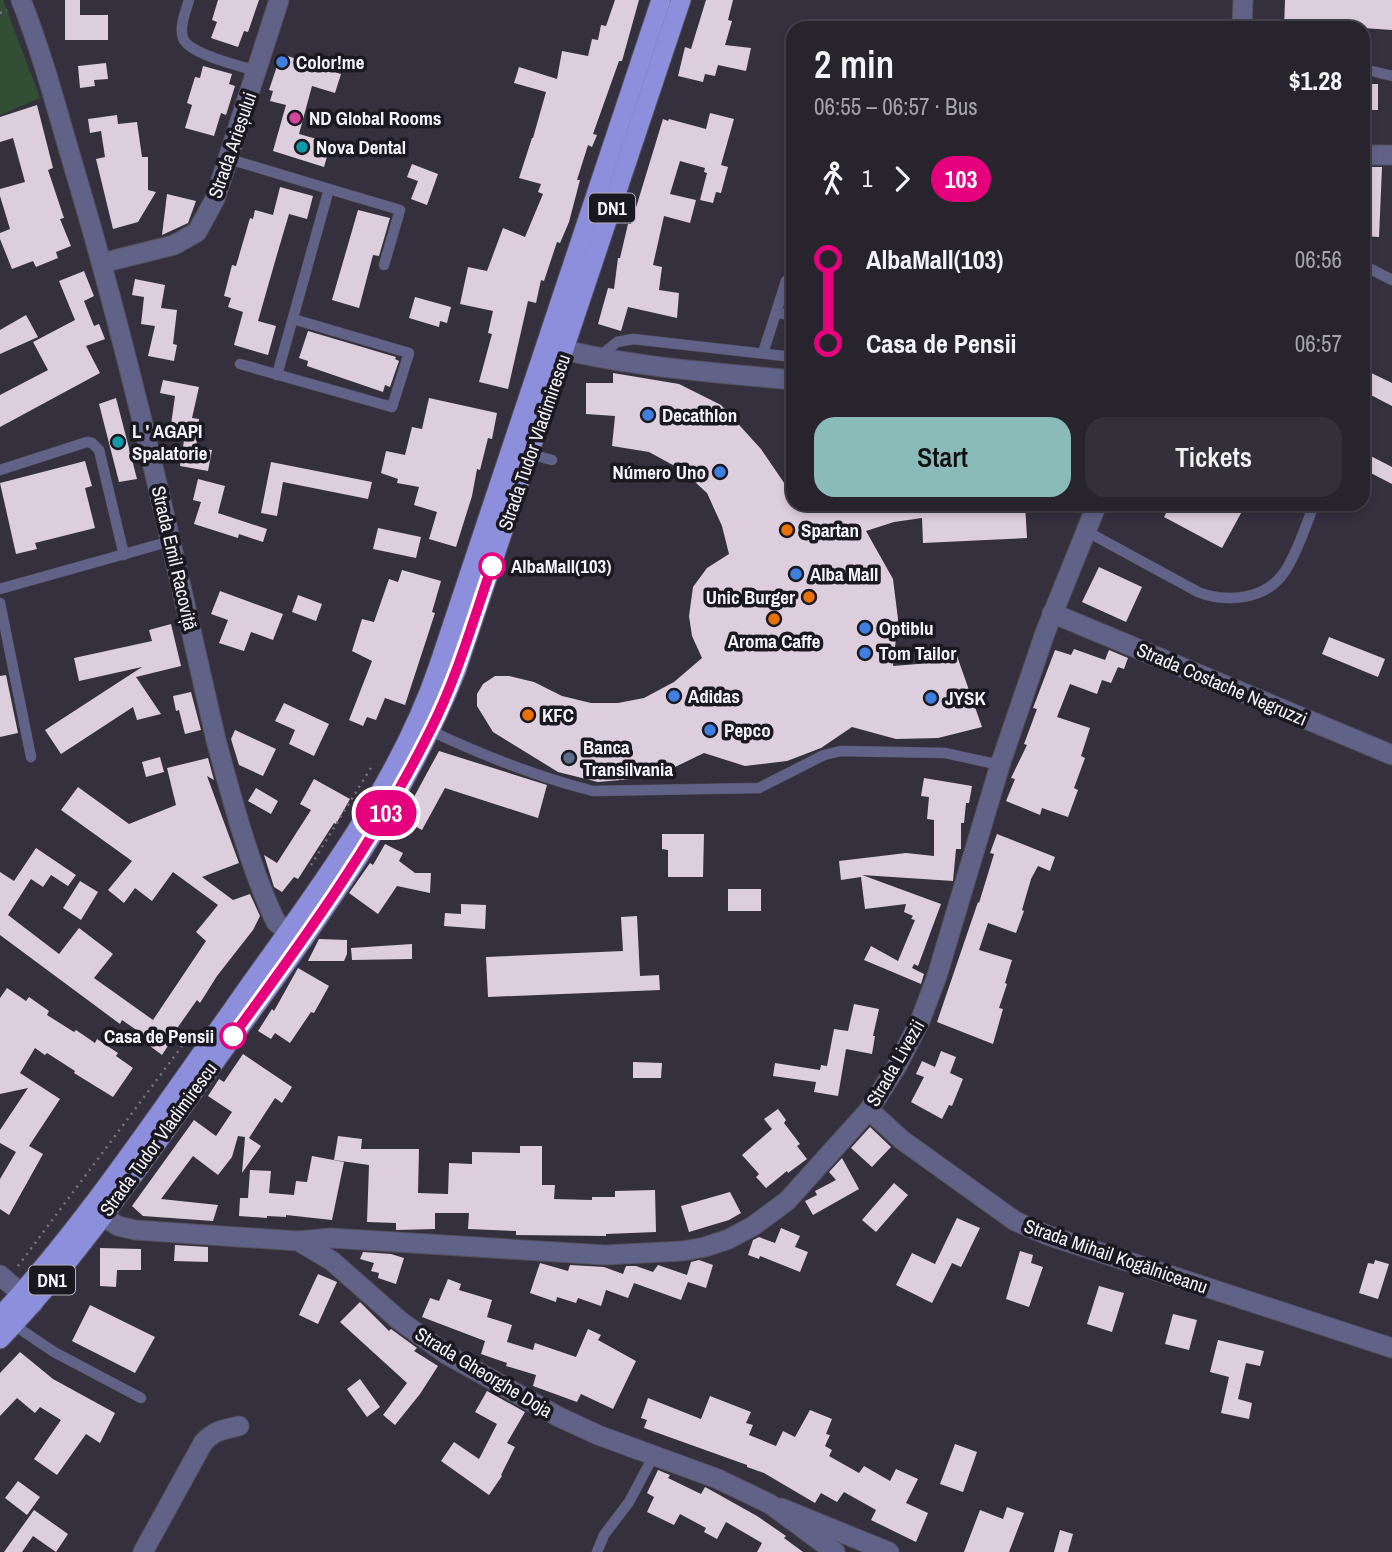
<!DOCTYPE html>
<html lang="en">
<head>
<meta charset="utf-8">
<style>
  body { margin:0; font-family:"Archivo Narrow",sans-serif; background:#33303a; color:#f1f3f6; height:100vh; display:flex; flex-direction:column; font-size:26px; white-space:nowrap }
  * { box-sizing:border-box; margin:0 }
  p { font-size:23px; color:#a4a4aa }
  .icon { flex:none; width:38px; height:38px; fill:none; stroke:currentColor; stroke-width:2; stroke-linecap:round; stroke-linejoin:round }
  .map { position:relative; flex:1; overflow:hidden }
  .details { position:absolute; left:786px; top:21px; width:584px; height:490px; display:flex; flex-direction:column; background:#27242e; border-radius:21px; box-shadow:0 4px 10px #0003,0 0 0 2px #43414a }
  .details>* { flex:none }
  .badge { padding:0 14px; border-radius:23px; font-size:24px; line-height:46px }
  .map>.badge { position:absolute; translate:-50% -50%; box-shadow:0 0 0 4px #fff }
  .legs { display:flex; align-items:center; gap:10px; height:77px; padding:0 28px; font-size:23px }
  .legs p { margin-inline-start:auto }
  .head { display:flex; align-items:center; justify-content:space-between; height:119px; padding:0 28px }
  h1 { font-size:38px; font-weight:600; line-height:52px }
  .cta { display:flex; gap:14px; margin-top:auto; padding:14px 28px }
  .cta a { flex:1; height:80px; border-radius:21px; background:#8bbbb9; color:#111; font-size:28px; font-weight:600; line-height:80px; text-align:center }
  .cta a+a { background:#33303a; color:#f1f3f6 }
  ul { padding:0 28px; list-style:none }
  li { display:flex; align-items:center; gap:24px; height:84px; font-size:26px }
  li i { display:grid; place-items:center; width:10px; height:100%; margin:0 9px; background:currentColor }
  li i::after { content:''; width:18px; height:18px; margin:-9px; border:5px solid; border-radius:50%; background:#27242e }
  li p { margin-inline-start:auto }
  li:first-child i { background:linear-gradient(#0000 50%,currentColor 0) }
  li:last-child i { background:linear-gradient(currentColor 50%,#0000 0) }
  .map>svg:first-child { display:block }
  .green { fill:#324e35 }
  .building { fill:#ddcede }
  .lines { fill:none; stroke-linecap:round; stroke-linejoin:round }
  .service-casing { stroke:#534f5c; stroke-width:11 }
  .minor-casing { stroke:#534f5c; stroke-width:21 }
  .tertiary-casing { stroke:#534f5c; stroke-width:21 }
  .primary-casing { stroke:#534f5c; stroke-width:21 }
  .path { stroke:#76737f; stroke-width:2.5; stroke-dasharray:2 5; stroke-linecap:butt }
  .service { stroke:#606288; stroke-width:10 }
  .minor { stroke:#606288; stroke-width:19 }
  .tertiary { stroke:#606288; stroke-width:19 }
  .primary { stroke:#8d8fdc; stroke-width:19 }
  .line-1-casing { stroke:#fff; stroke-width:16 }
  .line-1 { stroke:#e6007e; stroke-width:10 }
  .shop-dot { fill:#3f7fe0; stroke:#1b1920; stroke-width:2.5 }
  .hotel-dot { fill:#d1479c; stroke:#1b1920; stroke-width:2.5 }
  .culture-dot { fill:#0f9aa8; stroke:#1b1920; stroke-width:2.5 }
  .food-dot { fill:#e8710a; stroke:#1b1920; stroke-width:2.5 }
  .stop-1-dot { fill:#fff; stroke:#e6007e; stroke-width:3.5 }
  .service-dot { fill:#5c6f8a; stroke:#1b1920; stroke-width:2.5 }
  .labels { text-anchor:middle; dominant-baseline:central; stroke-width:7; stroke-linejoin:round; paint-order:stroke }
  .shield { fill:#1b1920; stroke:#b3b1b9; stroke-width:2 }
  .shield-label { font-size:18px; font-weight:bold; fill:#f4f2fb }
  .poi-label { font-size:19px; font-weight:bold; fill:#f4f2fb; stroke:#1b1920; text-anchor:start }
  .street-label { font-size:19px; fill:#f4f2fb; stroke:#1b1920 }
  .stop-label { font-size:19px; font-weight:bold; fill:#f4f2fb; stroke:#1b1920; text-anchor:start }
</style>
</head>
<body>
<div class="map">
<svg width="1392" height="1552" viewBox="0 0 1392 1552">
  <rect width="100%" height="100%" fill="#34303e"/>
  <path class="green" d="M0,0H3L40,98L0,115Z"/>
  <g class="building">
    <path d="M65,0H80V15H108V40H65Z"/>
    <path d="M218,0H259L248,32L244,31L238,47L211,38L217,22L212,20Z"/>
    <path d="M615,0H639L622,61H619L593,134L597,135L592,147L588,145L577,180H580L569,222L560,243L557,242L544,281L541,280L536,303L528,301L508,389L479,382L492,334L488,333L493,311L460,304L468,267L487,271L503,228L525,237L543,194L538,192L541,184L519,178L532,138H533L546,92L514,83L519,67L557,79L562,51L588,56L592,39L598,40L601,25L606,26Z"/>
    <path d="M706,0H733L728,20L732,21L725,45L751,48L746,71L718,65L715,76L705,74L703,82L678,76L685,47L691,49Z"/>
    <path d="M1285,0H1392V30L1363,28H1284Z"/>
    <path d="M281,54L300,60L299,62L341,74L335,93L312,86L299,134L331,143L324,167L273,151L286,105L270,101L273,91L269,90Z"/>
    <path d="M106,63L108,79L94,80L95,86L80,88L78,66Z"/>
    <path d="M203,66L232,74L229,84L235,86L226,115L221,113L214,136L185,128L192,105L187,103L195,77L200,78Z"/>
    <rect x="1363" y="84" width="15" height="26"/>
    <path d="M37,105L53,168L48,170L64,218L60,219L71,246L56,252L58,258L36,267L33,261L12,269L0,239V233L10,229L0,196V189L25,182L13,138L0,142V117Z"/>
    <path d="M710,113L734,119L721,165L728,167L721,193L716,192L713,203L700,200L707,173L704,172L705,168L680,161L670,194L696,200L690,223L664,216L653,265L662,267L659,290L679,293L677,318L628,307L621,331L598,324L608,288L614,289L618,258H620L628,224H631L663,119L668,121L669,119L706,129Z"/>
    <path d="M117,115L118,124L137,122L142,157H148V190L156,192L138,222L113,229L96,159L105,157L101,131L90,133L88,119Z"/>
    <path d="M412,164L438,174L427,205L411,199L418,181L407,177Z"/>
    <path d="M1363,167H1382L1379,237L1363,236Z"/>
    <path d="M280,187L313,196L307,219L289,214L276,258L258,321L276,326L268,355L234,345L243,312L228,307L231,298L224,296L232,265L236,266L250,218L253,219L255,210L273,215Z"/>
    <path d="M167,194L196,201L188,223L162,235Z"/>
    <path d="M358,210L390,218L379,256L373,255L359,308L332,300Z"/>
    <path d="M84,271L94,296L84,301L94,326L99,324L105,339L86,346L100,373L0,427V395L48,370L33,342L75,320L59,281Z"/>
    <path d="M135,279L165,285L161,308L177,310L173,344L177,345L174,361L148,356L155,326L141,324L144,297L132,295Z"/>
    <path d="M415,297L451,307L447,323L440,321L439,327L409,318Z"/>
    <path d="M26,315L38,337L0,354V330Z"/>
    <path d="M308,331L396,357L395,359L399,361L390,387L385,385L383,392L307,366L308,361L299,358Z"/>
    <path d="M1363,369L1392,383V406L1363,391Z"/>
    <path d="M613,373L679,384L721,405L761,449L793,496V504H1025L1027,538L923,543L922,518L894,522L866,531L893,579L898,619L893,666L930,663L957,656L982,727L938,738L896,739L852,727L821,748L787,761L745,766L704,753L675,767L632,779L598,782L558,772L493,732L477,706V694L483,684L495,676H509L534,682L562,696L591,703H618L644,698L674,682L702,658L692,636L689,616L693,587L707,568L729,554L722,526L707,493L682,470L649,452L612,446L615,416L586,414V383H613Z"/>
    <path d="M163,380L199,387L192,418L199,419L196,448L212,450L208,471L180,466L185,434L170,432L175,396L160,393Z"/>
    <path d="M116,398L137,479L119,482L99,404Z"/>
    <path d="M429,398L497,413L492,439L488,438L480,470L477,469L472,496L456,547L429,539L437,512L414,505L419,487L397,483L398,479L381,473L386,451L405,455L412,427L422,429Z"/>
    <path d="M1363,452L1392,467V484L1363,469Z"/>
    <path d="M85,461L92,486L85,488L95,528L35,543L37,549L16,554L0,483Z"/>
    <path d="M271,462L372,482L368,499L283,482L277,516L261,513Z"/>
    <path d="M198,479L225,486L218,513L267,529L263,542L239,534L238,538L194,524L201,502L193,500Z"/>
    <path d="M1171,504H1246L1222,548L1164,517Z"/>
    <path d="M378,528L421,537L416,558L373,549Z"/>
    <path d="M1099,567L1142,587L1126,622L1082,602Z"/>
    <path d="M402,570L441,581L432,612L435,613L405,705L385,698L376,720L367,717L363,726L349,720L372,661L352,651L362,619L374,622L389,579L398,582Z"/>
    <path d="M220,591L283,614L273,640L251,632L244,651L219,643L228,620L211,614Z"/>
    <path d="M298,595L322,604L316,621L292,612Z"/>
    <path d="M171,624L181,666L136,677L161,714L137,720L133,707L61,754L45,730L142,667L79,681L74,658L152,641L149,630Z"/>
    <path d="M1329,637L1385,659L1378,677L1322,654Z"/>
    <path d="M1074,649L1105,660L1109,650L1128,658L1124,669L1118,667L1111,683L1102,680L1097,694L1070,684L1057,717L1090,728L1081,756L1085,758L1074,788L1078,790L1068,817L1042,808L1040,815L1006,801L1015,779L1011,778L1027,745L1024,744L1037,709L1033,708L1055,650L1071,655Z"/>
    <path d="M6,675L18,733L0,737V676Z"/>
    <path d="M191,692L201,730L185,734L179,710L176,711L173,696Z"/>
    <path d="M284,703L329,724L314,756L289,744L295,730L275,721Z"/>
    <path d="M235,730L276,749L263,776L239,765L231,739Z"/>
    <path d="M439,751L547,785L538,818L445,788L422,830L402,819Z"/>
    <path d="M160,757L164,772L146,777L142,762Z"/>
    <path d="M208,758L214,780L207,776L239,863L202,877L233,900L250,894L260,916L253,930L217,976L200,1003L197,1000L173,1034L175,1035L162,1055L142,1040L145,1036L122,1020L120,1024L0,935V872L14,881L36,848L76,875L68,886L51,875L43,887L31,879L8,915L59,954L79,928L113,954L94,978L153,1020L206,941L196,932L218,905L173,872L152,901L135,888L124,903L108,890L132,861L61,810L78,787L129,824L176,805L167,768Z"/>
    <path d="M924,778L972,786L969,803H966L964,823H961V849H956L953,881L862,875L941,904L918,966L914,964L912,968L924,974L921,984L864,960L871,946L898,961L915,920L911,919L913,916L904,912L906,904L865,909L861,877L841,880L839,861L906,853L934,856V820L927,819L929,797L921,796Z"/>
    <path d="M314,779L350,799L336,824L334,823L298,879L294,877L282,892L274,887L264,855L277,863L311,810L300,804Z"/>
    <path d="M256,788L278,801L271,814L248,801Z"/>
    <path d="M662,834H704L703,877H668V850L662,849Z"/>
    <path d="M997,834L1055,857L1050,871L1038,866L1031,879L1022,910L1024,911L1016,933L988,923L979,950L1012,960L1005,983L1007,984L999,1008L1003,1009L993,1044L937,1022L978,902L979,903L994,854L990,853Z"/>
    <path d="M385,844L403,853L399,861L415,873H431L430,893L397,886L378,914L349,893L370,863L373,865Z"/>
    <path d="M80,881L98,892L81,920L63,908Z"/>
    <rect x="728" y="889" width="33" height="22"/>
    <path d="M461,904L486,905L485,929L444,926L445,913L461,914Z"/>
    <path d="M637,916L640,976L659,975L660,990L488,997L486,957L623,951L621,917Z"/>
    <path d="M319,939L347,940V954L344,961H308Z"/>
    <path d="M412,944V959L352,960L351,948Z"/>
    <path d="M298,968L329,986L314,1013L311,1012L290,1043L275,1033L271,1039L258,1031L272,1009L274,1011Z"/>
    <path d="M7,988L26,1001L29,997L49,1011L47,1015L74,1032L76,1030L95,1043L97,1039L118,1053L116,1056L133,1068L113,1097L74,1073L75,1071L47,1053L45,1055L35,1048L20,1073L60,1099L29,1146L43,1154L9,1215L0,1209V1179L16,1152L0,1143V1130L28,1088L0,1094V998Z"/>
    <path d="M854,1004L879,1009L873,1036H875L872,1054L846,1049L838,1096L814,1092L816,1082L773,1076L775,1063L820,1070L821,1065L827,1066L834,1029L848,1031Z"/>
    <path d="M941,1051L956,1057L950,1073L963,1079L952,1106L949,1105L942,1119L911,1102L924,1077L916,1074L922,1061L935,1067Z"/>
    <path d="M243,1054L292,1087L282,1103L275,1098L249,1138L261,1146L242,1173L245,1137L238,1136L232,1157L218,1175L193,1156L161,1199L218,1205L213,1221L143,1216L132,1206L194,1120L216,1136L232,1112L208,1096L219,1079L224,1082Z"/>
    <path d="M633,1062L662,1063L661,1078H633Z"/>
    <path d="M778,1109L786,1120L784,1123L800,1144L797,1146L807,1159L788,1173L787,1171L766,1188L756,1177L759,1174L742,1155L772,1129L764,1119Z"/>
    <path d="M870,1127L891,1147L872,1167L851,1148Z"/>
    <path d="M338,1136L362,1139L361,1149H419L418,1193L448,1194L449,1163L472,1164V1152L520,1153V1146H542V1185H555L554,1199L592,1200V1197H615V1191L655,1190L656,1232L606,1234V1236L516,1235V1231L468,1229L469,1213H435V1229L396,1230V1223L367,1222L369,1165L334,1160Z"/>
    <path d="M312,1156L344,1162L332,1220L286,1215V1217L267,1216V1218L239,1216L240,1198H248L250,1170L271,1171L269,1193L294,1195L296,1181L307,1182Z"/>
    <path d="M842,1158L859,1189L813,1215L805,1201L817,1195L815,1191L836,1180L829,1172Z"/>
    <path d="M894,1183L908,1195L876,1232L862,1220Z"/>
    <path d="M730,1192L741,1213L729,1220L689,1232L681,1206Z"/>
    <path d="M957,1218L980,1228L961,1267L952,1263L932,1303L896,1285L912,1253L935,1264Z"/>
    <path d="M781,1228L800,1236L795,1247L808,1252L800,1272L760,1256L759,1259L748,1255L753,1240L759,1237L775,1243Z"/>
    <path d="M175,1245L208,1247V1262L174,1261Z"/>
    <path d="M100,1248L141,1249V1270H117L116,1287L100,1286Z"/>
    <path d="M1020,1251L1033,1255L1031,1263L1043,1267L1029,1307L1006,1299Z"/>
    <path d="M363,1252L391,1254L404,1258L396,1284L378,1278L379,1273L371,1271L374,1263L360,1259Z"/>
    <path d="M699,1260L713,1265L706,1288L688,1282L681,1300L634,1283L628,1298L606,1290L601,1306L578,1298L576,1303L557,1297L556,1302L530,1293L540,1263L568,1271L570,1265L604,1267L623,1274L626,1266H636L653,1272L658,1265L687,1275L691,1262Z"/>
    <path d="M1375,1260L1389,1264L1378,1299L1359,1293L1368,1263L1374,1264Z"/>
    <path d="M318,1274L337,1282L318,1324L299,1315Z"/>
    <path d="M448,1279L461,1284L459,1290L492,1300L487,1317L512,1325L507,1342L533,1350L535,1343L576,1357L588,1329L601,1335L598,1340L636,1361L613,1409L581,1394L577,1402L533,1386L536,1375L506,1366L507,1363L481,1354L485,1341L422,1317L430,1298L439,1301Z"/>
    <path d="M1099,1286L1124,1293L1112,1332L1087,1324Z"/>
    <path d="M360,1302L389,1331L391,1329L417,1348L414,1351L438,1366L420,1394L395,1425L383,1415L407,1383L340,1322Z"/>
    <path d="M90,1305L155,1337L135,1373L72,1341Z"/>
    <path d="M1173,1314L1197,1320L1189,1350L1165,1344Z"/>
    <path d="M1218,1340L1264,1351L1260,1366L1246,1363L1238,1399L1252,1403L1249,1419L1221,1413L1229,1377L1210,1372Z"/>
    <path d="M20,1352L53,1379L115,1413L100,1443L86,1434L57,1475L34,1459L61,1420L40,1407L35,1413L17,1398L0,1416V1373Z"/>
    <path d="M360,1379L380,1407L367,1417L347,1389Z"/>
    <path d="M487,1391L525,1412L507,1443L515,1447L501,1475L502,1476L489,1495L441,1461L454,1442L479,1459L497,1424L475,1412Z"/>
    <path d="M710,1396L751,1412L746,1423L753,1425L749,1435L776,1446L783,1431L795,1437L810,1410L832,1419L826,1434L830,1435L825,1446L832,1450L829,1456L859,1473L864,1466L890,1481L896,1469L918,1479L906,1503L928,1513L916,1542L871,1520L876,1510L844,1492L837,1502L821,1493L815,1503L764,1473L747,1467V1465L644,1428L647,1420L641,1418L648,1398L701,1419Z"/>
    <path d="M955,1444L977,1452L963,1492L940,1484Z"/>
    <path d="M658,1470L670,1475L668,1478L701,1494L705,1487L707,1488L757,1516L786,1536L784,1538L803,1552H757L762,1543L726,1522L717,1539L704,1532L706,1528L680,1514L674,1525L647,1512L654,1497L647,1493Z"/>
    <path d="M18,1481L40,1497L27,1515L5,1498Z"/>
    <path d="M1007,1507L1024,1513L1009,1552H964L980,1510L1003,1519Z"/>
    <path d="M34,1510L68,1534L56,1552L33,1536L22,1552H4Z"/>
    <path d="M1060,1530L1073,1534L1068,1552H1054Z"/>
  </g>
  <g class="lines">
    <defs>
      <g id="service">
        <path d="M189,0C186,11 179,26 183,38C188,54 240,66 257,71"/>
        <path d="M1363,69L1392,76"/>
        <path d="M229,159L329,189L277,375"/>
        <path d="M329,189L400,210L384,265"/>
        <path d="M1363,265L1392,280"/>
        <path d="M777,313L793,315"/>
        <path d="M763,353L786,281L793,276"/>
        <path d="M600,356L617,342L633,339L793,357"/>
        <path d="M240,364L392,407L409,353L293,319"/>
        <path d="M530,454L552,460"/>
        <path d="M0,470L87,442L92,443L99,450L124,555"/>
        <path d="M1084,530L1198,592C1226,603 1264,600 1283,574C1294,560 1308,521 1314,504"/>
        <path d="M0,589L171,541"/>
        <path d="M0,603L31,757"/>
        <path d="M431,731C482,755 538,777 593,791L759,788L824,755L841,751L945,753L1000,765"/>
        <path d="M14,1325L54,1352L141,1398"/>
        <path d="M597,1552L604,1535L629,1502L654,1455"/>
      </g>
      <g id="minor">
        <path d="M21,0C44,58 59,118 77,178C132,363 173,552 216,740C232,799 248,861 273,916L276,922L300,941"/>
        <path d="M1242,28L1243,0"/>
        <path d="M1363,155H1392"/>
        <path d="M102,263L174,245L197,232L215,199L279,0"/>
        <path d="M548,346C627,367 711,372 793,380"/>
        <path d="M1052,613L1392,755"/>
        <path d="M869,1110L902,1140L1015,1221L1047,1235L1392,1348"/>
        <path d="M298,1241L331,1238L605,1255L683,1251L705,1247L729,1239L753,1226L787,1201L869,1110L897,1066L920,1021L937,976L1000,765L1045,633L1097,504"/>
        <path d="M0,1275L33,1304"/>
        <path d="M781,1508L889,1552"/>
        <path d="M143,1552L203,1443C213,1431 224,1429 239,1426"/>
      </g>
      <path id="tertiary" d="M90,1209L118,1226L135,1230L298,1241L332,1261L399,1320L446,1354L559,1417L598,1435L718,1479L770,1504L835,1552"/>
      <g id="primary">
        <path d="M0,1317C87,1222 159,1113 233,1009C309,900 396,792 439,665L661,0"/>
        <path d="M0,1339C80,1255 146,1157 214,1063C304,938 399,815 456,671L681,0"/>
      </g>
    </defs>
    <use href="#service" class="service-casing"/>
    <use href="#minor" class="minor-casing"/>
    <use href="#tertiary" class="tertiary-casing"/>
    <use href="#primary" class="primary-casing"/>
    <g class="path">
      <path d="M0,13L7,10"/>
      <path d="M311,865L372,766"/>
      <path d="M18,1266L194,1030"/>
    </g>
    <use href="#service" class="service"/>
    <use href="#minor" class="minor"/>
    <use href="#tertiary" class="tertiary"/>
    <use href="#primary" class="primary"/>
  </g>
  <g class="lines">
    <defs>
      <path id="line-1" d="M233,1036C305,938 376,840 430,731C457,678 473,621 492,566"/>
    </defs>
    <use href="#line-1" class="line-1-casing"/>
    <use href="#line-1" class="line-1"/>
  </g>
  <g class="shop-dot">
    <circle cx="282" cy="62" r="7"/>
    <circle cx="648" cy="415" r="7"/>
    <circle cx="720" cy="472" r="7"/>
    <circle cx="796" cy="574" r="7"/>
    <circle cx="865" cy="628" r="7"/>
    <circle cx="865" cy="653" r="7"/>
    <circle cx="674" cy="696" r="7"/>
    <circle cx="931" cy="698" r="7"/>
    <circle cx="710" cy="730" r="7"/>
  </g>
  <circle class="hotel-dot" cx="295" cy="118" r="7"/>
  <g class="culture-dot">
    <circle cx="302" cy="147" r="7"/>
    <circle cx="118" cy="442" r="7"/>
  </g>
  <g class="food-dot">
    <circle cx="787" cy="530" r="7"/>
    <circle cx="809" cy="597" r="7"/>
    <circle cx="774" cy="619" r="7"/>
    <circle cx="528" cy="715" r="7"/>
  </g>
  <g class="stop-1-dot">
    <circle cx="492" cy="566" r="12"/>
    <circle cx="233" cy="1036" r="12"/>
  </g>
  <circle class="service-dot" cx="569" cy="758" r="7"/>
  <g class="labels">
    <g class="shield">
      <rect x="589" y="193.5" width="46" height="29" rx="5"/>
      <rect x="29" y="1265.5" width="46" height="29" rx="5"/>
    </g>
    <g class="shield-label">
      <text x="612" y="208">DN1</text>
      <text x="52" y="1280">DN1</text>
    </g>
    <g class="poi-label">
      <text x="296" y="62">Color!me</text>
      <text x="309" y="118">ND Global Rooms</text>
      <text x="316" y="147">Nova Dental</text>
      <text x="662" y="415">Decathlon</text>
      <text x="132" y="431">L ' AGAPI<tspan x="132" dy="22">Spalatorie</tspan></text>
      <text x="706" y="472" text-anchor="end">Número Uno</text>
      <text x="801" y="530">Spartan</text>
      <text x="810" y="574">Alba Mall</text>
      <text x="795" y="597" text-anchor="end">Unic Burger</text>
      <text x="879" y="628">Optiblu</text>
      <text x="774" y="641" text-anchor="middle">Aroma Caffe</text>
      <text x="879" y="653">Tom Tailor</text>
      <text x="688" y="696">Adidas</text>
      <text x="945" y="698">JYSK</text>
      <text x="542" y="715">KFC</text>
      <text x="724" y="730">Pepco</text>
      <text x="583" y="747">Banca<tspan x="583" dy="22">Transilvania</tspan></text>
    </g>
    <g class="street-label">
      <text transform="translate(232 145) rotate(-71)">Strada Arieșului</text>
      <text transform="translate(534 442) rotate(-71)">Strada Tudor Vladimirescu</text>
      <text transform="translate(175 558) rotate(77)">Strada Emil Racoviță</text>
      <text transform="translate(1222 684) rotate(23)">Strada Costache Negruzzi</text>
      <text transform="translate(895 1063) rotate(-60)">Strada Livezii</text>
      <text transform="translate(158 1139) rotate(-54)">Strada Tudor Vladimirescu</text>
      <text transform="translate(1116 1256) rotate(19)">Strada Mihail Kogălniceanu</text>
      <text transform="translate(484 1372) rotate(31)">Strada Gheorghe Doja</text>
    </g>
    <g class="stop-label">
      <text x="511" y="566">AlbaMall(103)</text>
      <text x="214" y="1036" text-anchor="end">Casa de Pensii</text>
    </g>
  </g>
</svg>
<b class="badge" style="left:386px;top:813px;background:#e6007e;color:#fff">103</b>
<section class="details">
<div class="head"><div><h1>2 min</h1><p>06:55 – 06:57 · Bus</p></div><b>$1.28</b></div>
<div class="legs"><svg class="icon" aria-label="walk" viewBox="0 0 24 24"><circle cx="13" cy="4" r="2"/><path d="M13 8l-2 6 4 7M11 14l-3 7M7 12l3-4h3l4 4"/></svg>1<svg class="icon" aria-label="forward" viewBox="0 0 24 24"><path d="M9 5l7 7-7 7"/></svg><b class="badge" style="background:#e6007e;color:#fff">103</b></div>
<ul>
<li><i style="color:#e6007e"></i><b>AlbaMall(103)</b><p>06:56</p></li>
<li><i style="color:#e6007e"></i><b>Casa de Pensii</b><p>06:57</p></li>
</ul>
<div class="cta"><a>Start</a><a>Tickets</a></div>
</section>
</div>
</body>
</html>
